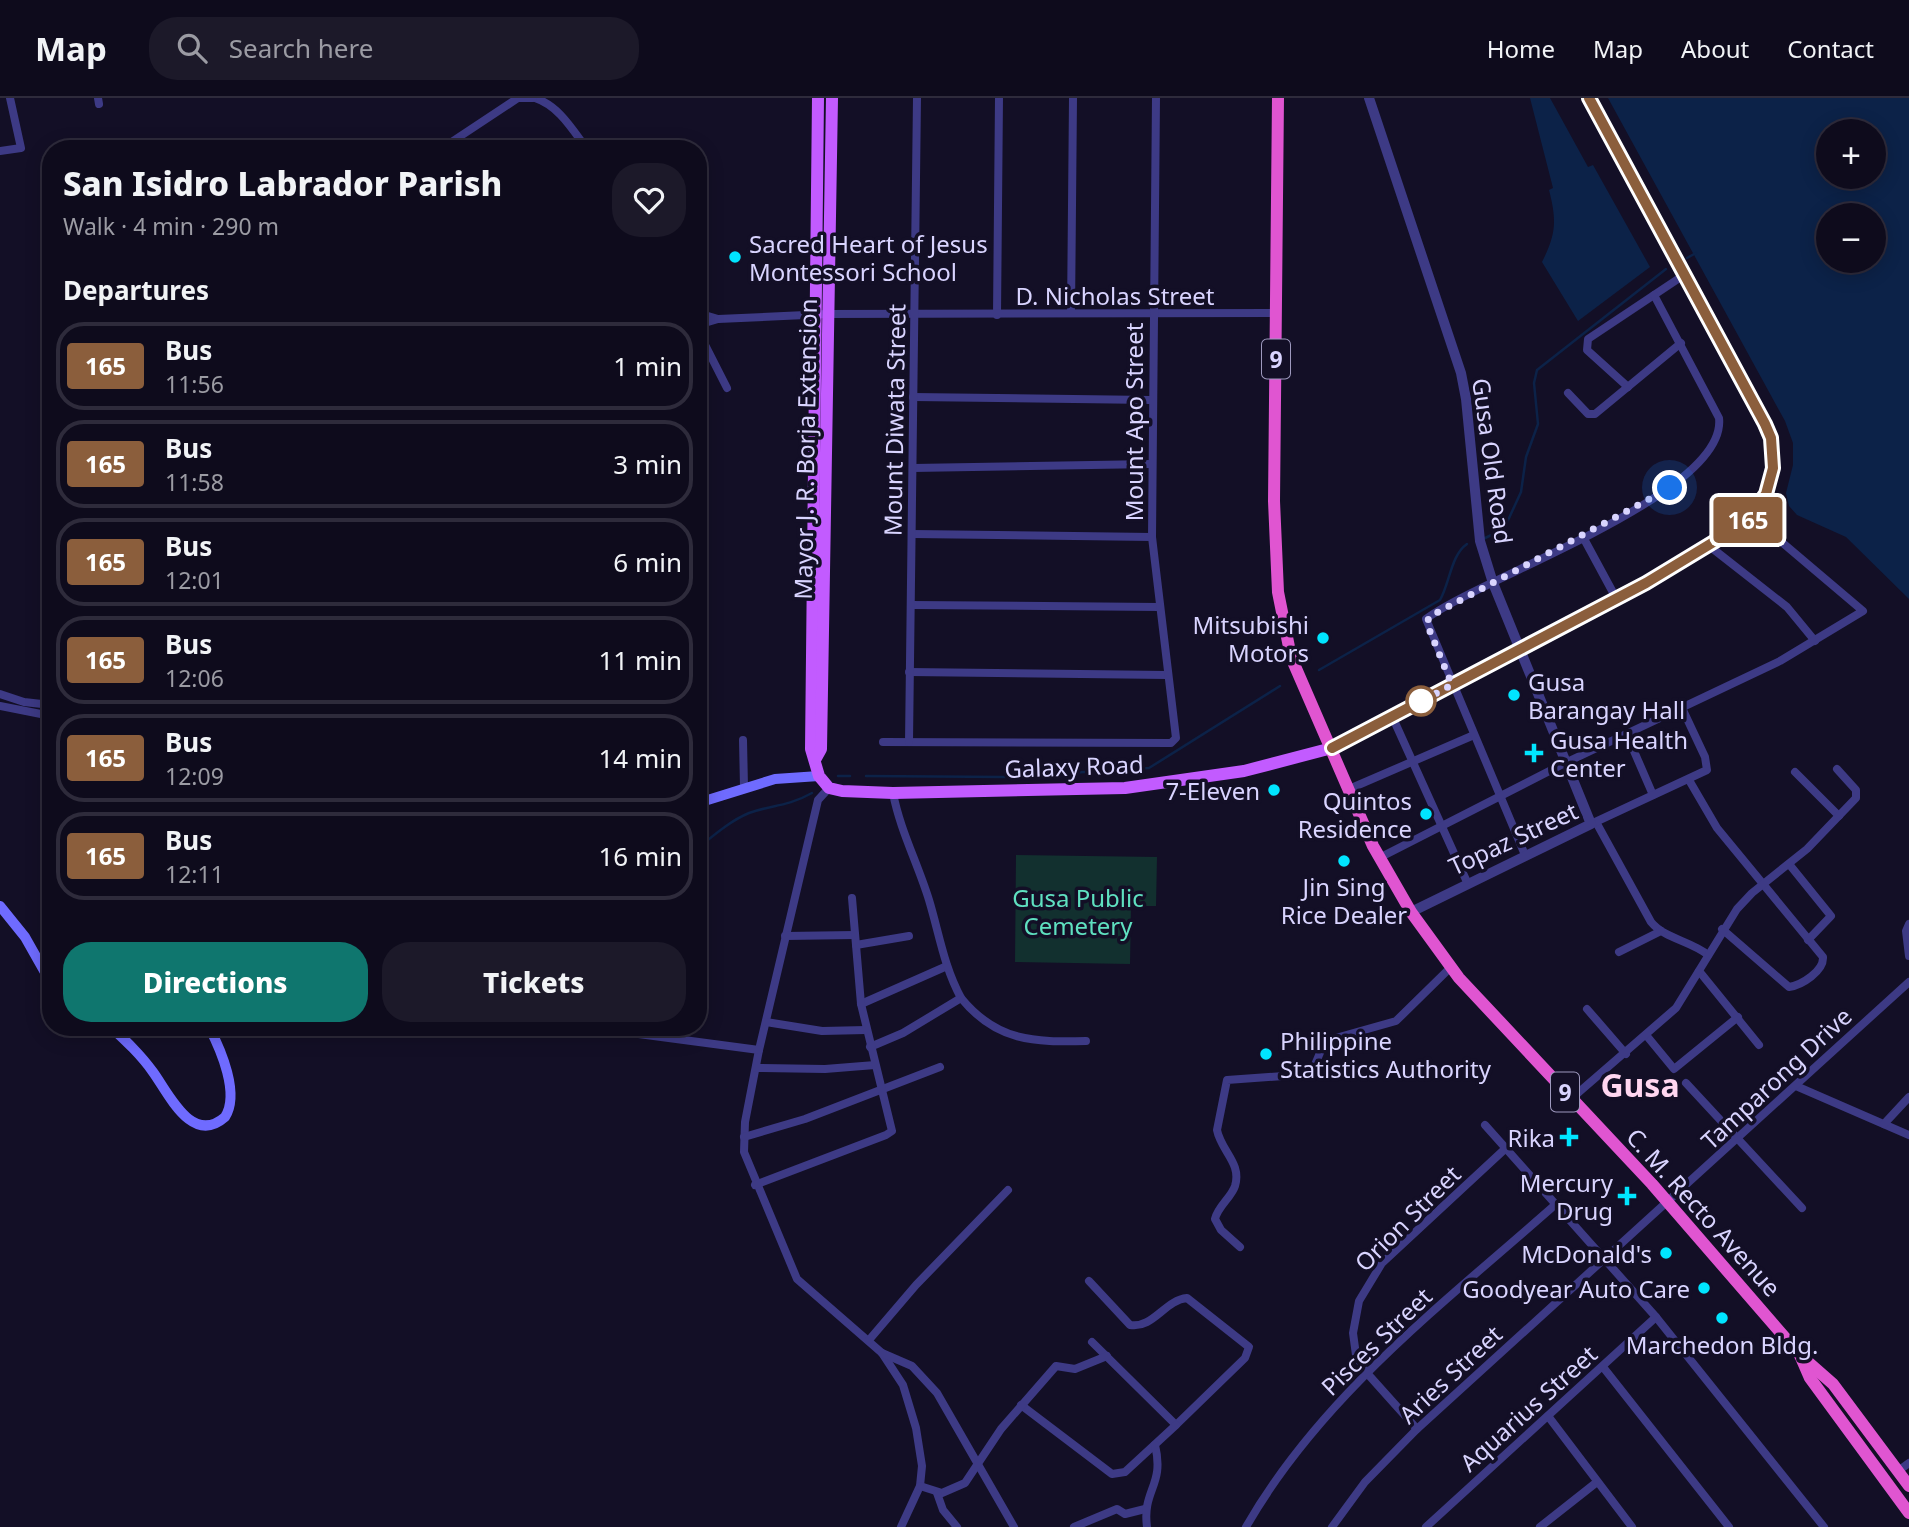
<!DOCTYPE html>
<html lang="en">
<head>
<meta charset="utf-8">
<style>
  body { margin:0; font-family:"Noto Sans",sans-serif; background:#1c1929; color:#f1f3f6; height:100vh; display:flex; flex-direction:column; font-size:26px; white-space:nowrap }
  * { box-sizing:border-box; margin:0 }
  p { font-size:23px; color:#9b9ba3 }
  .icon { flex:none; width:38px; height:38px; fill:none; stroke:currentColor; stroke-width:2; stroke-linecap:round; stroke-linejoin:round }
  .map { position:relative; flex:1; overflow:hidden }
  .details { position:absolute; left:42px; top:42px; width:665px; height:896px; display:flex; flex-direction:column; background:#0e0b1c; border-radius:28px; box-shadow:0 4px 18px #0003,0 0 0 2px #2e2b3b }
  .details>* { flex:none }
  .badge { padding:0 14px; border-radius:5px; font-size:24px; line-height:46px }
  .tools { position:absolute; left:1816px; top:21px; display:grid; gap:14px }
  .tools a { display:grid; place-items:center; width:70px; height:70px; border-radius:50%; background:#0e0b1c; box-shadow:0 4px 18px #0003,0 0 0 2px #2e2b3b; font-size:35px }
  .you { position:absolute; width:35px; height:35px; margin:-18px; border:5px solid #fff; border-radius:50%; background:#1a73e8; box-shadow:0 0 0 10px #1a73e833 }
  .map>.badge { position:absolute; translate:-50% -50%; box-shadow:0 0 0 4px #fff }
  h2 { padding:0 21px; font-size:26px; line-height:63px }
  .round { display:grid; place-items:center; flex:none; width:74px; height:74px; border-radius:28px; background:#1c1929 }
  .summary { display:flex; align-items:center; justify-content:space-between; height:119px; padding:0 21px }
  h1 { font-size:33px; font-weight:800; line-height:52px }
  .cta { display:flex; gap:14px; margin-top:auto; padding:14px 21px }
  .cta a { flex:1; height:80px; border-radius:28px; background:#0f766e; color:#fff; font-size:28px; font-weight:800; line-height:80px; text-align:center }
  .cta a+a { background:#1c1929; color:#f1f3f6 }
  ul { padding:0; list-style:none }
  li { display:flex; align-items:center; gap:21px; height:88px; margin:0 14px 10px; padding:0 7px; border:4px solid #2e2b3b; border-radius:28px }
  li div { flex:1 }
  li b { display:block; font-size:26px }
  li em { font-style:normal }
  li .badge { min-width:77px; font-weight:700; text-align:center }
  header { display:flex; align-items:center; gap:42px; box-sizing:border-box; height:98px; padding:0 35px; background:#0e0b1c; border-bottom:2px solid #2e2b3b }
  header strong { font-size:33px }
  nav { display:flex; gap:38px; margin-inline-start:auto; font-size:24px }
  .search { width:490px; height:63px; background:#1c1929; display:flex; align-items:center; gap:18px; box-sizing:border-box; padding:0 24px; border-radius:28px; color:#9b9ba3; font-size:26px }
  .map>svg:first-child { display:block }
  .green { fill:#12302f }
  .water { fill:#0c2248; fill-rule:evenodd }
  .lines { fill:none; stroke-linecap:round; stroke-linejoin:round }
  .stream { stroke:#0c2248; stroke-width:2.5 }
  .minor { stroke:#3d3a85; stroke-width:8 }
  .tertiary { stroke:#3d3a85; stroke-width:10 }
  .secondary { stroke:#6f6bff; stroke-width:10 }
  .primary { stroke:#c25bff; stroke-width:12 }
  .trunk { stroke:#e055d1; stroke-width:12 }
  .line-casing { stroke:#fff; stroke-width:16 }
  .line { stroke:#8b5e3c; stroke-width:10 }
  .walk { stroke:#d9d4ff; stroke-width:7; stroke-dasharray:0 12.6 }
  .poi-dot { fill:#00e5ff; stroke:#130f26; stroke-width:2.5 }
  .stop-dot { fill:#fff; stroke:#8b5e3c; stroke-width:3.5 }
  .labels { text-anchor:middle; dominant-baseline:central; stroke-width:7; stroke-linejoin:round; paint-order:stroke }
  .shield { fill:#130f26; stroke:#9e99be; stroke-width:2 }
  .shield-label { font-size:23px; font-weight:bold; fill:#d9d4ff }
  .poi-label { font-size:24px; fill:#d9d4ff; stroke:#130f26; text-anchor:end }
  .street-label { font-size:24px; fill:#d9d4ff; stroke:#130f26 }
  .park-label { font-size:24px; fill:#5fe0c0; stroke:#130f26 }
  .district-label { font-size:32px; font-weight:bold; fill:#ffd6f0; stroke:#130f26 }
</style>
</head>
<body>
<header>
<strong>Map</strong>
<div class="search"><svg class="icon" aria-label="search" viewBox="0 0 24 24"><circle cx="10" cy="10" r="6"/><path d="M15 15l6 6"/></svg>Search here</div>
<nav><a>Home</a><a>Map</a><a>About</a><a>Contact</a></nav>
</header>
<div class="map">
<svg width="1909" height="1429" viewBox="0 0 1909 1429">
  <rect width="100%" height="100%" fill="#130f26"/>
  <path class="green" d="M1016,757L1157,759L1156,808H1131L1130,866L1015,864Z"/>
  <g class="water">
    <path d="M1530,0H1550L1588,69L1593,67L1650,169L1578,223L1542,164C1556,136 1557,123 1549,92L1553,90Z"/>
    <path d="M1608,0H1909V501L1846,439L1797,417L1789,408L1786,395L1793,367V345L1785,323ZM1829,33H1874V79H1829ZM1829,117H1874V163H1829Z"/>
  </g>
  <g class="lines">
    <g class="stream">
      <path d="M1687,160L1696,155"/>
      <path d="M1483,441L1504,431L1521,394L1526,359L1538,326L1534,285L1537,272L1666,171"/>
      <path d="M1319,572L1440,502C1450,484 1451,457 1467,446"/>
      <path d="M838,678H850"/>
      <path d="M866,678L1005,679L1149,670L1280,588"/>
      <path d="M698,750C714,737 730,723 749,715C771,707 787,709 812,695"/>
    </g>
    <g class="minor">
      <path d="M98,0L99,6"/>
      <path d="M535,0C559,8 572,31 587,51"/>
      <path d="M441,51L518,0H533"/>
      <path d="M0,53L21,50L10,0"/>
      <path d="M698,215L718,221"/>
      <path d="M1071,215L1073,0"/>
      <path d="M997,217L999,0"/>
      <path d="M698,227L718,221L827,216L1277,215"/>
      <path d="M698,233L727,290"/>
      <path d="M1628,289L1587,252L1588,241L1684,177"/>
      <path d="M1568,295L1588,316H1595L1681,245"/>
      <path d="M913,299L1151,302"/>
      <path d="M913,370L1152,366"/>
      <path d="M912,436L1152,439"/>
      <path d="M1583,439L1616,500"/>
      <path d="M1708,447L1787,509L1815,543"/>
      <path d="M911,507L1159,509"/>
      <path d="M909,574L1167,577"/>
      <path d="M0,596L24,604L51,607"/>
      <path d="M0,608L51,618"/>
      <path d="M1392,618L1467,784"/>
      <path d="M1627,637L1653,697"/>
      <path d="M743,642L744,689"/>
      <path d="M883,644L1171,645L1176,640L1152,439L1156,0"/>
      <path d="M909,644L917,0"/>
      <path d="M1795,674L1839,718"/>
      <path d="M1689,682L1717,730L1823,859C1824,873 1802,887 1789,889L1722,831"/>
      <path d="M829,690L818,702L759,952L745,1024L744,1054L797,1181L882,1255L903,1287L916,1330L922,1368L920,1388L901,1429"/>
      <path d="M1349,691L1474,637"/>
      <path d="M1596,724L1651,824C1665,841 1691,843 1708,857"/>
      <path d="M1591,726L1707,672L1705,659L1682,610"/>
      <path d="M1525,757L1426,521C1481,479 1728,396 1719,320L1654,197"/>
      <path d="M1379,760L1567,664L1780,563L1863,513L1751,418"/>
      <path d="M1789,766L1831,818L1808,842"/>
      <path d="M1909,826L1906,833L1909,858"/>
      <path d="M785,838L855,837"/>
      <path d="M856,847L909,838"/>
      <path d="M1619,854L1661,833"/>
      <path d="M1699,873L1759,947"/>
      <path d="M961,900C997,944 1034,944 1086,943"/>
      <path d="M861,906L947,868"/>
      <path d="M1587,911L1626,956"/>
      <path d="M766,924L822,933L866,932"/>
      <path d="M631,935L759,952"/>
      <path d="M1646,937L1674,971L1738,919"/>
      <path d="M870,949L903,935L961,900C944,869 939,835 929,802C918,766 900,732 893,695"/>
      <path d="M756,970L825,971L875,967"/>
      <path d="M1686,985L1802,1110"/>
      <path d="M1796,988L1909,1037"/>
      <path d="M1571,1001L1676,910L1737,811L1752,795L1807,751L1856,700V692L1837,671"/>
      <path d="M1884,1026L1909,999"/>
      <path d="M1485,1027L1656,1219L1824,1429"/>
      <path d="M744,1039L805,1021L940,969"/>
      <path d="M755,1087L886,1037L892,1033L861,906L852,800"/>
      <path d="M1240,1149L1221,1132L1215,1121C1218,1108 1231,1100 1235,1088C1242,1065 1221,1053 1217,1032L1227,982L1311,976L1325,943L1396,923L1451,869"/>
      <path d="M1089,1183L1130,1227C1153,1231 1165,1202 1187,1200L1249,1249L1245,1260L1176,1327L1092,1244"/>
      <path d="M869,1242L916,1187L1008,1092"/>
      <path d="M882,1255L912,1268L937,1295L1014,1429"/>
      <path d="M1603,1269L1729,1429"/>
      <path d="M1021,1307L1112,1376L1125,1374L1176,1327"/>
      <path d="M1548,1318L1632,1429"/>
      <path d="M1417,1331L1366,1274L1356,1257L1353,1235L1359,1203L1382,1165L1506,1050"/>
      <path d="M1898,1373L1909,1365"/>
      <path d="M920,1388L942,1395L965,1385L1001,1331L1056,1268L1075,1271L1107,1258"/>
      <path d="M937,1395L943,1412L957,1429"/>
      <path d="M1074,1429L1117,1411L1125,1416L1145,1411"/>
      <path d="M1147,1429C1142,1391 1165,1388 1155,1347"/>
      <path d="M1246,1429C1321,1298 1444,1205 1556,1106"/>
      <path d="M1332,1429L1365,1384L1417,1331L1909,884"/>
      <path d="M1426,1429L1656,1219"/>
      <path d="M1540,1429L1597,1384"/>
    </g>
    <path class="tertiary" d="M1369,0L1461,275L1466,301L1480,443L1493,485L1591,726L1411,814"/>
    <g class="secondary">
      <path d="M698,705L775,681L819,678"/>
      <path d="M0,808L25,839L51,885"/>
      <path d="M111,929C126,943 141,957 153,974C169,996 192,1048 225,1019C240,996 221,952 209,929"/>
    </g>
    <g class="primary">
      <path d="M818,0L811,651L819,678L829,690L842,693L893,695L1125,690L1244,673L1332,650L1646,485L1737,431L1751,418L1766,396L1773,370L1771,340L1589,0"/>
      <path d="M816,660L821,651L832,0"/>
    </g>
    <g class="trunk">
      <path d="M1278,0L1274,403L1278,494L1291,559L1373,748L1411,814L1459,880L1652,1086L1800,1257L1833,1286L1909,1388"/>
      <path d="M1800,1257L1810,1280L1909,1415"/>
    </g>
  </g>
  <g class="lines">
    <defs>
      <path id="line" d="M1332,650L1646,485L1745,425L1766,396L1773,370L1771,340L1765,326L1589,0"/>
    </defs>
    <use href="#line" class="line-casing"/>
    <use href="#line" class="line"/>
    <path class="walk" d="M1421,603L1412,608L1452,587L1427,526L1429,519L1670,390"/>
  </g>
  <g class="poi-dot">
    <circle cx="735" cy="159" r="7"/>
    <circle cx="1323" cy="540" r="7"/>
    <circle cx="1514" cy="597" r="7"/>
    <path d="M1530.5 644.5h7v7h7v7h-7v7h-7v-7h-7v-7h7z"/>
    <circle cx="1274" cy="692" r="7"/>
    <circle cx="1426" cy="716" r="7"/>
    <circle cx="1344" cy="763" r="7"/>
    <circle cx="1266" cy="956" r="7"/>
    <path d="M1565.5 1028.5h7v7h7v7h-7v7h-7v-7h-7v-7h7z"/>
    <path d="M1623.5 1087.5h7v7h7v7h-7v7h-7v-7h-7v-7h7z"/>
    <circle cx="1666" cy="1155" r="7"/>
    <circle cx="1704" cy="1190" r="7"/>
    <circle cx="1722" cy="1220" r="7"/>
  </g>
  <circle class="stop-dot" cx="1421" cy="603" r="14"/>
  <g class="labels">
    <g class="shield">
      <rect x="1262" y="241.5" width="28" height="39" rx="5"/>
      <rect x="1551" y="974.5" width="28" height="39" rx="5"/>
    </g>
    <g class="shield-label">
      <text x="1276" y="261">9</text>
      <text x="1565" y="994">9</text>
    </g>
    <g class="poi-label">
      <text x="749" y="145" text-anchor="start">Sacred Heart of Jesus<tspan x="749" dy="28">Montessori School</tspan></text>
      <text x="1309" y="526">Mitsubishi<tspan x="1309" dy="28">Motors</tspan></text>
      <text x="1528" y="583" text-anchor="start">Gusa<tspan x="1528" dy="28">Barangay Hall</tspan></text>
      <text x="1550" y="641" text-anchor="start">Gusa Health<tspan x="1550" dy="28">Center</tspan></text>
      <text x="1260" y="692">7-Eleven</text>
      <text x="1412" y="702">Quintos<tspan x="1412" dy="28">Residence</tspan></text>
      <text x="1344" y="788" text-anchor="middle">Jin Sing<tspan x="1344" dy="28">Rice Dealer</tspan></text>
      <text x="1280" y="942" text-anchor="start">Philippine<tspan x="1280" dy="28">Statistics Authority</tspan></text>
      <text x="1555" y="1039">Rika</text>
      <text x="1613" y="1084">Mercury<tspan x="1613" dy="28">Drug</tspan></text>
      <text x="1652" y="1155">McDonald's</text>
      <text x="1690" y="1190">Goodyear Auto Care</text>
      <text x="1722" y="1246" text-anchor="middle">Marchedon Bldg.</text>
    </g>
    <g class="street-label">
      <text x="1115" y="197">D. Nicholas Street</text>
      <text transform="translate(894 322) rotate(-89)">Mount Diwata Street</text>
      <text transform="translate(1133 324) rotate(-90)">Mount Apo Street</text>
      <text transform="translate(805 351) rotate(-89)">Mayor J. R. Borja Extension</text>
      <text transform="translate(1493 363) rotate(82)">Gusa Old Road</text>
      <text transform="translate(1074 668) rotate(-2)">Galaxy Road</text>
      <text transform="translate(1513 740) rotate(-25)">Topaz Street</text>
      <text transform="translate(1776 980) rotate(-43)">Tamparong Drive</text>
      <text transform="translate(1704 1114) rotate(48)">C. M. Recto Avenue</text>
      <text transform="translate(1407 1120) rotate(-45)">Orion Street</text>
      <text transform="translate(1376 1243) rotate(-44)">Pisces Street</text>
      <text transform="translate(1450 1276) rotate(-43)">Aries Street</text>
      <text transform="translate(1528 1310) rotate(-42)">Aquarius Street</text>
    </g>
    <g class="park-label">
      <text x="1078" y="799">Gusa Public<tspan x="1078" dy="28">Cemetery</tspan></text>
    </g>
    <g class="district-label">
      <text x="1640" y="986">Gusa</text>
    </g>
  </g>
</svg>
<div class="tools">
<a>+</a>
<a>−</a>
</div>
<div class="you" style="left:1670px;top:390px"></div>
<b class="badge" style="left:1748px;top:422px;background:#8b5e3c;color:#fff">165</b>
<section class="details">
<div class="summary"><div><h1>San Isidro Labrador Parish</h1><p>Walk · 4 min · 290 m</p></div><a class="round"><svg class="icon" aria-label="heart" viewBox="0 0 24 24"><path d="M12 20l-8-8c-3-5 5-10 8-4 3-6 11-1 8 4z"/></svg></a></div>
<h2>Departures</h2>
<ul>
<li><span class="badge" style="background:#8b5e3c;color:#fff">165</span><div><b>Bus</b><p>11:56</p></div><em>1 min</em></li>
<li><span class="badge" style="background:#8b5e3c;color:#fff">165</span><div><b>Bus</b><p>11:58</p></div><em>3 min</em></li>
<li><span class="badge" style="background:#8b5e3c;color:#fff">165</span><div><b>Bus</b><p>12:01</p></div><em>6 min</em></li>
<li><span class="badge" style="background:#8b5e3c;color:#fff">165</span><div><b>Bus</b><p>12:06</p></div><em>11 min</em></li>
<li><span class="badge" style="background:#8b5e3c;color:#fff">165</span><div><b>Bus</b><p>12:09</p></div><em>14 min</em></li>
<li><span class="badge" style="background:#8b5e3c;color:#fff">165</span><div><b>Bus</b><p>12:11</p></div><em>16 min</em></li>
</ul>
<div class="cta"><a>Directions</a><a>Tickets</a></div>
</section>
</div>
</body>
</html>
